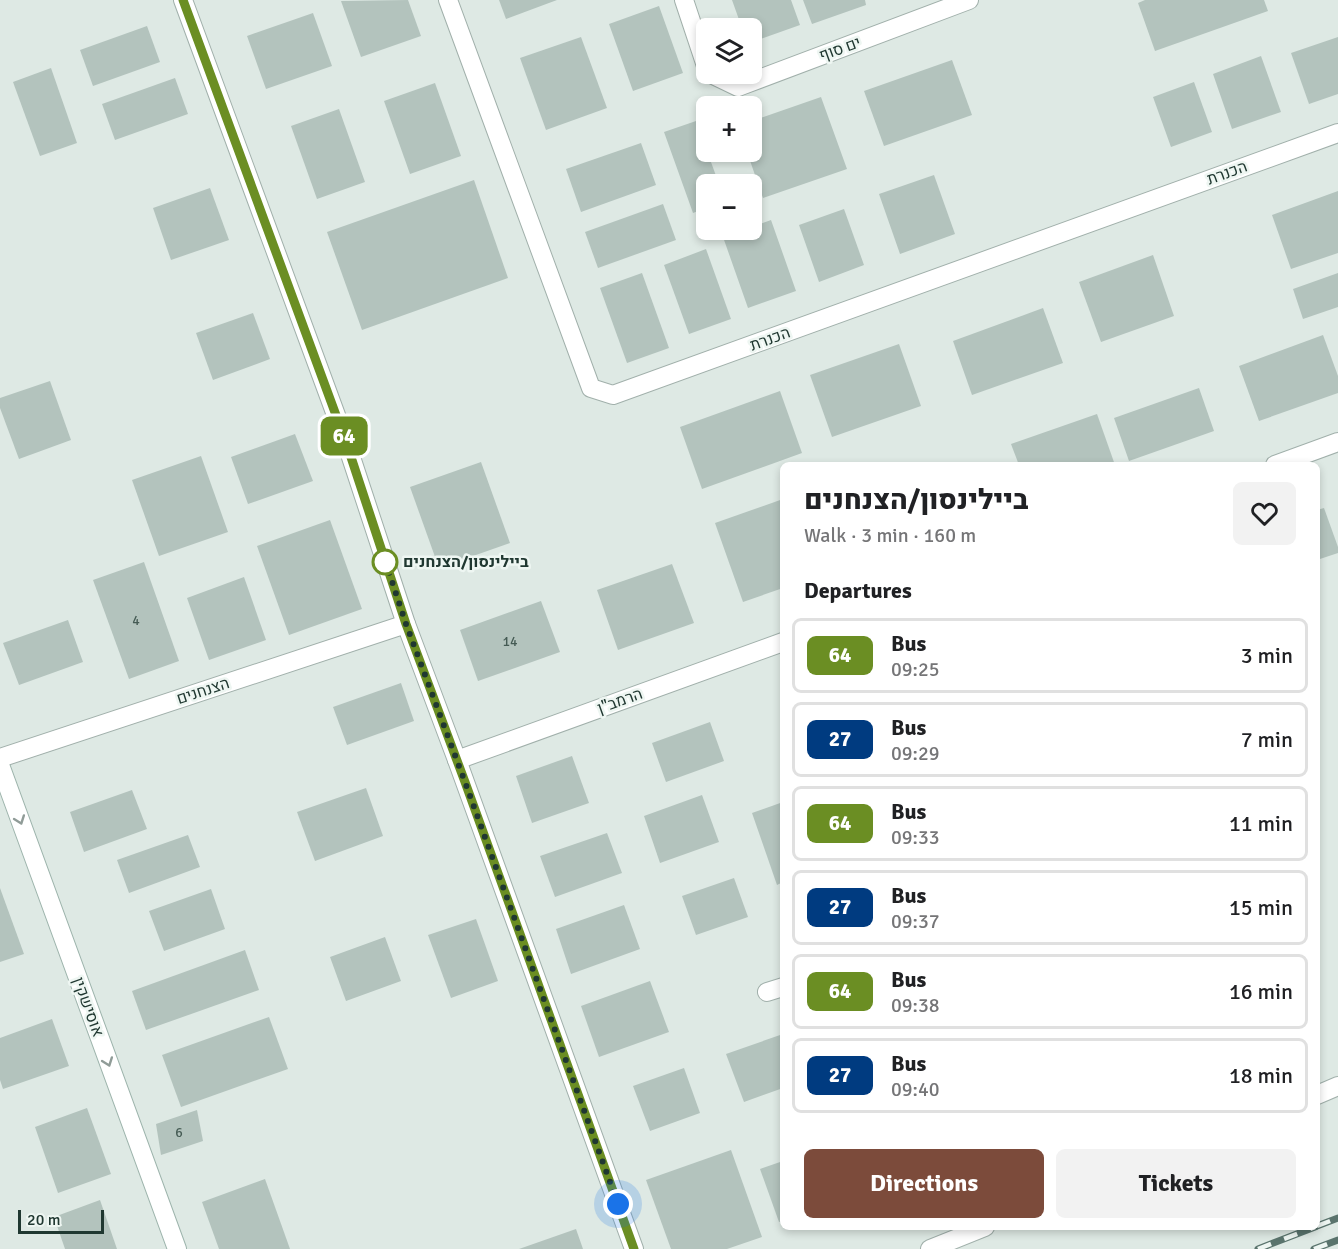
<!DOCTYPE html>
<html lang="en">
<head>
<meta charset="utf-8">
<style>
  body { margin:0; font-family:Signika,Heebo,sans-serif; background:#f2f2f2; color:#202124; height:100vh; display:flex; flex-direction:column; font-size:22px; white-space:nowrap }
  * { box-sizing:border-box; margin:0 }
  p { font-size:20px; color:#757577 }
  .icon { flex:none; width:33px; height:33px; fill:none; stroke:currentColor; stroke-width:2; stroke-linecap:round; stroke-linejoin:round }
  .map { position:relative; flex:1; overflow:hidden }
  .details { position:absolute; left:780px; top:462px; width:540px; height:768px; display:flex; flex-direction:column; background:#fff; border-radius:9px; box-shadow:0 3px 9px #0003 }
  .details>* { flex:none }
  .badge { padding:0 12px; border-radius:9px; font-size:21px; line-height:39px }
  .controls { position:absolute; left:696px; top:18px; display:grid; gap:12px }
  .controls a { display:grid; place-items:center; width:66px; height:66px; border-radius:9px; background:#fff; box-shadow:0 3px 9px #0003; font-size:30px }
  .scale { position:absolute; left:18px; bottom:15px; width:86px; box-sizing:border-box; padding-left:6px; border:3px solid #203831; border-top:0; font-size:16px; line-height:21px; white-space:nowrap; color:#203831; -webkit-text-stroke:4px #eef6f2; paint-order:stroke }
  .you { position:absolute; width:30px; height:30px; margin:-15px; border:4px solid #fff; border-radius:50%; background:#1a73e8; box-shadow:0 0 0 9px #1a73e833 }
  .map>.badge { position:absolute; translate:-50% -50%; box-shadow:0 0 0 3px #fff }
  h2 { padding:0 24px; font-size:22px; line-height:54px }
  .round { display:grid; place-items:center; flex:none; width:63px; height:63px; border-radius:9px; background:#f2f2f2 }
  .headline { display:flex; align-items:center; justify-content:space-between; height:102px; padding:0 24px }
  h1 { font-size:28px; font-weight:800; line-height:45px }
  .action { display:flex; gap:12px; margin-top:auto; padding:12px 24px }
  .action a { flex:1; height:69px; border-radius:9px; background:#7c4b3b; color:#fff; font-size:24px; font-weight:800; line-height:69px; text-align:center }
  .action a+a { background:#f2f2f2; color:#202124 }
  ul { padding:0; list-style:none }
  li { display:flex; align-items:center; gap:18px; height:75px; margin:0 12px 9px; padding:0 12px; border:3px solid #e0e0e0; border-radius:9px }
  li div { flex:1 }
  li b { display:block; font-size:22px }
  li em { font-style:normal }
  li .badge { min-width:66px; font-weight:700; text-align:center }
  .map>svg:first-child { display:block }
  .building { fill:#b3c3bd }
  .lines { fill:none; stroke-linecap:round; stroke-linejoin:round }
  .street-casing { stroke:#a1b0ab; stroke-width:20 }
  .secondary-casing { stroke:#9db4ac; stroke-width:20 }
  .street { stroke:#fff; stroke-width:18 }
  .secondary { stroke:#fff; stroke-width:18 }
  .rail-casing { stroke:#5a746d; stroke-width:7 }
  .rail { stroke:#eef6f2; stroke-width:4.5; stroke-dasharray:14; stroke-linecap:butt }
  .oneway { stroke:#909c98 }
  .line-casing { stroke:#fff; stroke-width:14 }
  .line { stroke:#6b8e23; stroke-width:9 }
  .walk { stroke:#203831; stroke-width:6; stroke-dasharray:0 10.8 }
  .stop-dot { fill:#fff; stroke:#6b8e23; stroke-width:3 }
  .labels { text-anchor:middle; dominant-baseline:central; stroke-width:5; stroke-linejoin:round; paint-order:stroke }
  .number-label { font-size:14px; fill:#455b54 }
  .street-label { font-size:16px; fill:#203831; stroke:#eef6f2 }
  .stop-label { font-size:16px; font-weight:bold; fill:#203831; stroke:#eef6f2; text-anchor:start }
</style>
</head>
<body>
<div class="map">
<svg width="1338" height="1249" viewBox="0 0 1338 1249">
  <rect width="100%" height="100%" fill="#dee9e4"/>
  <g class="building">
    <path d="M408,0L421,36L361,57L341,1Z"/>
    <path d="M499,0H557L506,19Z"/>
    <path d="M732,0H791L800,25L752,42V28H742Z"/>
    <path d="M803,0H865L866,5L812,24Z"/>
    <path d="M1145,0H1264L1268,11L1155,51L1138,3Z"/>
    <path d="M659,6L683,73L633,91L609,24Z"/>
    <path d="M313,13L332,66L266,89L247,36Z"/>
    <path d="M147,26L160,62L93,86L80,50Z"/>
    <path d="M581,37L607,108L546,130L520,58Z"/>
    <path d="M1338,37V94L1309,104L1291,53Z"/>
    <path d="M1261,56L1281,112L1232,129L1213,74Z"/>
    <path d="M952,60L972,115L884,146L864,91Z"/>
    <path d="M51,68L77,143L40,156L13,82Z"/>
    <path d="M175,78L188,114L115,140L102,104Z"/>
    <path d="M1194,82L1212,132L1171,147L1153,97Z"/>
    <path d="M435,83L461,156L410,174L384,101Z"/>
    <path d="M821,97L847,169L763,198L747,152H752V121Z"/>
    <path d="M339,109L365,182L317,199L291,126Z"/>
    <path d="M696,121L719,184H706V208L693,213L664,132Z"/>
    <path d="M641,143L656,185L581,212L566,169Z"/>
    <path d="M934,175L955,234L900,254L879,194Z"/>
    <path d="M474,180L508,278L362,330L327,232Z"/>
    <path d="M210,188L229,240L171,260L153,208Z"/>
    <path d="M1338,191V253L1291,269L1272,215Z"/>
    <path d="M663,204L676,240L598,268L585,232Z"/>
    <path d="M844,209L864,265L819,282L799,225Z"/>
    <path d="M771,220L796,291L748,308L723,237L743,230H752V227Z"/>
    <path d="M706,249L731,319L689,334L664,265Z"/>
    <path d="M1153,255L1174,316L1101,342L1079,282Z"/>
    <path d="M642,273L669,348L627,363L600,288Z"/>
    <path d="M1338,273V307L1303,319L1293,289Z"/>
    <path d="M1043,308L1063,363L972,395L953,341Z"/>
    <path d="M253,313L270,359L213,380L196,333Z"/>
    <path d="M1323,335L1338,376V393L1259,421L1239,366Z"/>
    <path d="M899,344L921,406L832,437L810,375Z"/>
    <path d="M50,381L71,440L19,459L0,408V398Z"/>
    <path d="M1199,388L1214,431L1129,461L1114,418Z"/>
    <path d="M780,391L802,453L702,489L680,427Z"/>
    <path d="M1097,414L1115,465H1019L1011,444Z"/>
    <path d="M295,434L313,481L248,504L231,457Z"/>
    <path d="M201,456L228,532L159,556L132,480Z"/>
    <path d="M481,462L510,543L439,568L410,487Z"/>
    <path d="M783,499V588L743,602L715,523Z"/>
    <path d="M1324,508L1338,547V553L1317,560V510Z"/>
    <path d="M330,520L362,609L289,635L257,546Z"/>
    <path d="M144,562L179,661L129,679L93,580Z"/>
    <path d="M672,564L694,623L618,650L597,590Z"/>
    <path d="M244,577L266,640L209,660L187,598Z"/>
    <path d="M541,601L560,652L478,681L460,630Z"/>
    <path d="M68,620L83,662L19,685L3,643Z"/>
    <path d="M401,683L414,721L347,745L333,707Z"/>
    <path d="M710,722L724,761L666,782L652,743Z"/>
    <path d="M572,756L589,803L532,823L516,776Z"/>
    <path d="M366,788L383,836L315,861L297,812Z"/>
    <path d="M132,790L147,829L84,852L70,812Z"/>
    <path d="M702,795L719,842L660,863L644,816Z"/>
    <path d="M783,802V882L777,885L752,813Z"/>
    <path d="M607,833L622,873L555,897L540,856Z"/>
    <path d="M188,835L200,867L129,893L117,860Z"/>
    <path d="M734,878L748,917L696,935L682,896Z"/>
    <path d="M0,888L24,954L0,962Z"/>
    <path d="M211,889L225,929L164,951L149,911Z"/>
    <path d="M624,905L640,949L571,974L556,929Z"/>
    <path d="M476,919L498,981L451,998L428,935Z"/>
    <path d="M385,937L401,981L346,1001L330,957Z"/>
    <path d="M245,950L259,990L146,1030L132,991Z"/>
    <path d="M650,981L669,1032L599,1057L581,1006Z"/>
    <path d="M269,1017L288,1069L181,1107L162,1055Z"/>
    <path d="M52,1019L69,1066L3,1089L0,1080V1038Z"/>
    <path d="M783,1034V1088L744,1102L726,1054Z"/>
    <path d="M684,1068L700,1113L650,1131L633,1086Z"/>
    <path d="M87,1108L111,1174L58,1193L35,1127Z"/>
    <path d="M197,1110L203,1141L161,1155L156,1124Z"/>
    <path d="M731,1150L762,1237L727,1249H671L646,1180Z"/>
    <path d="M783,1161V1221L779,1222L760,1169Z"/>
    <path d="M265,1179L290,1249H219L202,1202Z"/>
    <path d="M100,1200L117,1249H65L54,1217Z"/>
    <path d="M576,1229L583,1249H519Z"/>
  </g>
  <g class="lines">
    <defs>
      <g id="street">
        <path d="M183,0L347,445L406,624L457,760L634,1249"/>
        <path d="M448,0L591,388L613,395L1338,133"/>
        <path d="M684,0L706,66"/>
        <path d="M711,74L738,87L969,0"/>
        <path d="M1275,465L1338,442"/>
        <path d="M0,758L406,624"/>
        <path d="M457,760L783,642"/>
        <path d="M767,992L783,987"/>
        <path d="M1317,1095L1338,1086"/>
        <path d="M930,1249L985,1227"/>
      </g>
      <path id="secondary" d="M0,765L177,1249"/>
    </defs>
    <use href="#street" class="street-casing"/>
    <use href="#secondary" class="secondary-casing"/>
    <use href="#street" class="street"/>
    <use href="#secondary" class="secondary"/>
    <defs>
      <g id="rail">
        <path d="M1317,1226L1338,1218"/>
        <path d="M1258,1249L1315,1227"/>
        <path d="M1314,1249L1338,1240"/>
      </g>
    </defs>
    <use href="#rail" class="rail-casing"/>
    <use href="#rail" class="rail"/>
  </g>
  <defs><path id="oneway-chevron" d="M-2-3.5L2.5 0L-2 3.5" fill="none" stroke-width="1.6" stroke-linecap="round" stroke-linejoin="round" transform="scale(1.5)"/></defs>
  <g class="oneway">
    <use href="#oneway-chevron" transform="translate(20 820) rotate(70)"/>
    <use href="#oneway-chevron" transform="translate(108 1062) rotate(70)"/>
  </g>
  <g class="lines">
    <defs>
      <path id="line" d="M183,0L347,445L406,624L465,782L634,1249"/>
    </defs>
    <use href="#line" class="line-casing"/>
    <use href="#line" class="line"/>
    <path class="walk" d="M385,562L384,557L406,624L465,782L618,1204"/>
  </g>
  <circle class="stop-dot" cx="385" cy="562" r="12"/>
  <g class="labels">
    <g class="number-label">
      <text x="136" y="620">4</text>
      <text x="510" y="641">14</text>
      <text x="179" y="1132">6</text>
    </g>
    <g class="street-label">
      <text transform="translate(840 49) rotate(-20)">ים סוף</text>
      <text transform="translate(1227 173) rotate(-20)">הכנרת</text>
      <text transform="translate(770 339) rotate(-20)">הכנרת</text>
      <text transform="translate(203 691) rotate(-18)">הצנחנים</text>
      <text transform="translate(620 701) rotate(-20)">הרמב"ן</text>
      <text transform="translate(88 1007) rotate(70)">אוסישקין</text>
    </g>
    <g class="stop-label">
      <text x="403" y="562">ביילינסון/הצנחנים</text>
    </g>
  </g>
</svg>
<div class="controls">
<a><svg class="icon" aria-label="layers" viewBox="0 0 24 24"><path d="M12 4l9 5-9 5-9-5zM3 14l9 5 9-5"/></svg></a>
<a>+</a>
<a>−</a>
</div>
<div class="scale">20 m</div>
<div class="you" style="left:618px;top:1204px"></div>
<b class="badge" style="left:344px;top:436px;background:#6b8e23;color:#fff">64</b>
<section class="details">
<div class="headline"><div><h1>ביילינסון/הצנחנים</h1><p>Walk · 3 min · 160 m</p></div><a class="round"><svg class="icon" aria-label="heart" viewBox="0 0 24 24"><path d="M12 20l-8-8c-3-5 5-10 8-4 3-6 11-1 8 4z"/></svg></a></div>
<h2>Departures</h2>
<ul>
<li><span class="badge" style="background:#6b8e23;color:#fff">64</span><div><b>Bus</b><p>09:25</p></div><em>3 min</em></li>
<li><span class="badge" style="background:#003b80;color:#fff">27</span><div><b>Bus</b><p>09:29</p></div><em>7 min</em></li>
<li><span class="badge" style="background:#6b8e23;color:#fff">64</span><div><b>Bus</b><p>09:33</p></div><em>11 min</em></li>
<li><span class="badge" style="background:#003b80;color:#fff">27</span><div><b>Bus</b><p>09:37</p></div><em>15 min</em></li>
<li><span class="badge" style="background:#6b8e23;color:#fff">64</span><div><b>Bus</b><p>09:38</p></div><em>16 min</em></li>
<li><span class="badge" style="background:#003b80;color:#fff">27</span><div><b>Bus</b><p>09:40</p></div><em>18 min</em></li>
</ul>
<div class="action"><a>Directions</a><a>Tickets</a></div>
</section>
</div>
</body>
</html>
